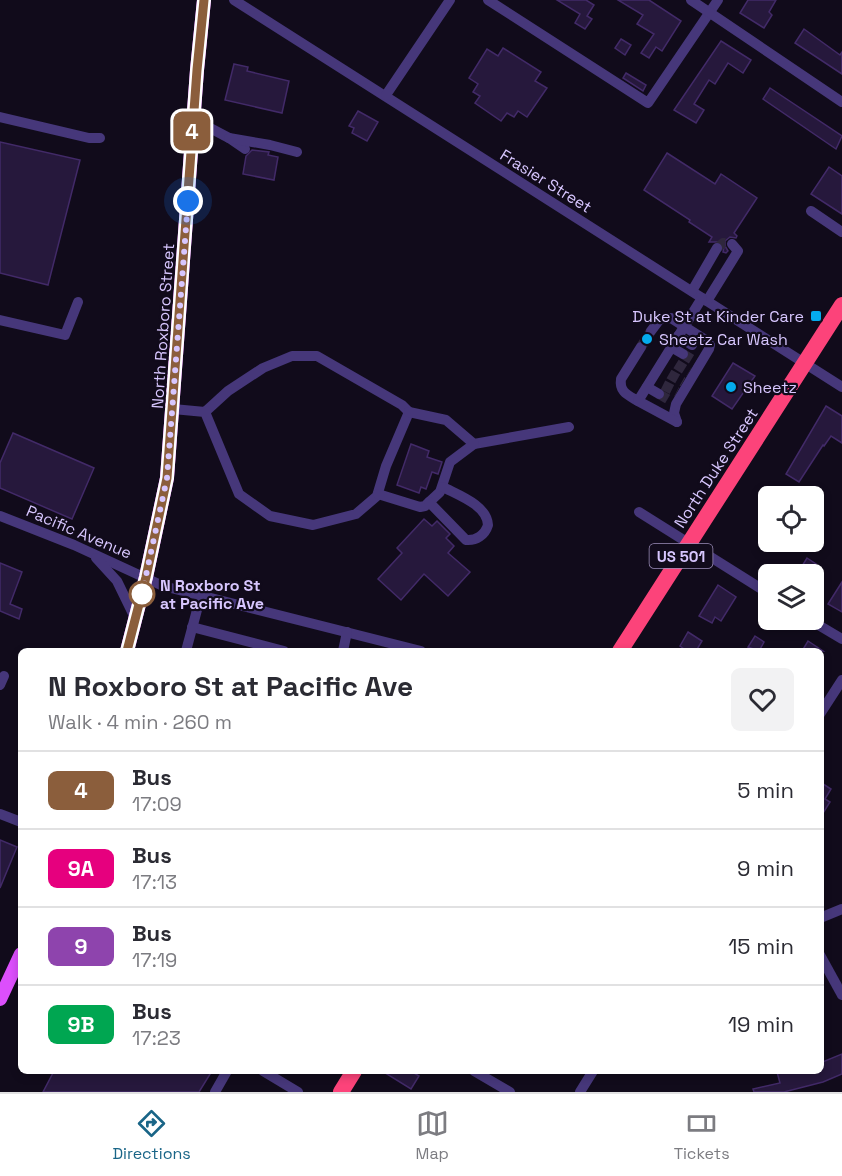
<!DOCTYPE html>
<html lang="en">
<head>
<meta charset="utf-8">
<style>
  body { margin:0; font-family:"Space Grotesk",sans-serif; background:#f2f2f3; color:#2b2b33; height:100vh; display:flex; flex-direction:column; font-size:22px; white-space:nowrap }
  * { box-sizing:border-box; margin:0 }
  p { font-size:20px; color:#7c7c81 }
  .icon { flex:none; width:33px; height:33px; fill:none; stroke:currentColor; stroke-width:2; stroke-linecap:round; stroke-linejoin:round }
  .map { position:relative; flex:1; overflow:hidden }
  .drawer { position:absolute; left:18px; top:648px; width:806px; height:426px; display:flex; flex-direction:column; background:#fff; border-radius:9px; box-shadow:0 3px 9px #0003 }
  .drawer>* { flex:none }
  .badge { padding:0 12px; border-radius:9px; font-size:21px; line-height:39px }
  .fabs { position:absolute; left:758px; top:486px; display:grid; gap:12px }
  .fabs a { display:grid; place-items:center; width:66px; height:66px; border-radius:9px; background:#fff; box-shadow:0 3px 9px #0003; font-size:30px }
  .you { position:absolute; width:30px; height:30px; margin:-15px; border:4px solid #fff; border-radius:50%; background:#1a73e8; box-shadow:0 0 0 9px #1a73e833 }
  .map>.badge { position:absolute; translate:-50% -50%; box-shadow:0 0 0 3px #fff }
  .round { display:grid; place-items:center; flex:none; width:63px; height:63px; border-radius:9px; background:#f2f2f3 }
  .headline { display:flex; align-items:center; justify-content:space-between; height:102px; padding:0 30px }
  h1 { font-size:28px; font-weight:800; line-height:45px }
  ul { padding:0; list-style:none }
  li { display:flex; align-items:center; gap:18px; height:78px; padding:0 30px; border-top:2px solid #e1e1e2 }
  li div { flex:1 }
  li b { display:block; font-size:22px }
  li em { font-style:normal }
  li .badge { min-width:66px; font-weight:700; text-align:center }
  .tab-bar { display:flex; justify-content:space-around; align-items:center; height:84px; border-top:2px solid #e1e1e2; background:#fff; font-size:16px; color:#7c7c81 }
  .tab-bar a { display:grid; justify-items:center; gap:3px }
  .tab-bar .active { color:#196587 }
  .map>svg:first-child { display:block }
  .building { fill:#26183c; stroke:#422a68; stroke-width:1.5 }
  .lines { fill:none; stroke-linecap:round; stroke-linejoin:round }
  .minor-tunnel { stroke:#2f273d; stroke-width:10; stroke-dasharray:10 5; stroke-linecap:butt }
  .minor { stroke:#46377a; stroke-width:10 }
  .major { stroke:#dc4ffc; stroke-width:14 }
  .highway { stroke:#fc437a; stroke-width:16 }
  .line-casing { stroke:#fff; stroke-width:14 }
  .line { stroke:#8b5e3c; stroke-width:9 }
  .walk { stroke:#d7c6fe; stroke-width:6; stroke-dasharray:0 10.8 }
  .poi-dot { fill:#04abed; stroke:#110b1b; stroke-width:2 }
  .stop-dot { fill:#fff; stroke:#8b5e3c; stroke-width:3 }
  .labels { text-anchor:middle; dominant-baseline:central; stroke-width:4.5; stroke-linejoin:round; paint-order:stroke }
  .shield { fill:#110b1b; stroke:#9c8eba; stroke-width:1.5 }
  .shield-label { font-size:15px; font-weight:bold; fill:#d7c6fe }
  .street-label { font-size:16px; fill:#d7c6fe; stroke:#110b1b }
  .poi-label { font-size:16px; fill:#d7c6fe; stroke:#110b1b; text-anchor:start }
  .stop-label { font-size:16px; font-weight:bold; fill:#d7c6fe; stroke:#110b1b; text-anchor:start }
</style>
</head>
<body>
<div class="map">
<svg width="842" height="1092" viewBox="0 0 842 1092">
  <rect width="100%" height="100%" fill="#110b1b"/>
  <g class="building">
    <path d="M557,0H586L594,5L587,16L592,19L585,29L575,23L580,14Z"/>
    <path d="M618,0H649L681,21L662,51L656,47L649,58L641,53L654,34L637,24L643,15Z"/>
    <path d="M748,0H776L769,12L772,15L764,28L740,13Z"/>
    <path d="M804,29L840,55L842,52V74L795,43Z"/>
    <path d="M621,39L631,45L625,55L615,48Z"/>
    <path d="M721,41L751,60L743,73L728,63L715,84L709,80L694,104L704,110L696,123L674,110Z"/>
    <path d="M503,48L541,72L535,81L547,88L527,117L518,111L514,117L507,113L501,121L475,103L480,96L473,92L478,84L469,78L487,49L498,56Z"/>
    <path d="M234,64L248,67L247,71L289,81L282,113L225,100Z"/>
    <path d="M626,73L646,85L643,91L623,78Z"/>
    <path d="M770,88L842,136L836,149L763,99Z"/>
    <path d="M358,111L378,122L367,141L352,133L354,128L349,126Z"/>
    <path d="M0,142L80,160L48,285L0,273Z"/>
    <path d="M252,150L269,152L268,155L278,157L274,180L243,174L246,156Z"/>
    <path d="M667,153L715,184L721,174L757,198L734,233L737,236L736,238L730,237L725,241V246L728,251L726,253L723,252L724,247L721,242H709L712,237L689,222L690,220L644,190Z"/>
    <path d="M829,167L842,176V214L811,194Z"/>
    <path d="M733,363L755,376L732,409L712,396Z"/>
    <path d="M826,406L842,416V443L831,436L824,446L823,445L799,482L786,474Z"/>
    <path d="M13,433L94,468L72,519L0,488V463Z"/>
    <path d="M411,444L429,451L427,457L442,462L438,474L432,472L426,489L421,487L419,493L397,485Z"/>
    <path d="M424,519L432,526L437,521L450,534L446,538L454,546L448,553L470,572L448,596L424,574L401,600L378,579L402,553L397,548Z"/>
    <path d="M807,558L816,564L809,574H805L799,571Z"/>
    <path d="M0,563L22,572L10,604L22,609L19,619L0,611Z"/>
    <path d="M842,582V612L828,604Z"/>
    <path d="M718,585L736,597L721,621L715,617L712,623L699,616Z"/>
    <path d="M688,632L702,641L696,651H687L680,646Z"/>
    <path d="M755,636L764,642L759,651L748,647Z"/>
    <path d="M808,641L823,651H802Z"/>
    <path d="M820,782L831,789L825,799L830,802L820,818Z"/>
    <path d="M0,840L17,847L0,888Z"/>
    <path d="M842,1054V1074L823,1082L784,1092H754L753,1089L780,1083L777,1072L820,1071V1063Z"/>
    <path d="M54,1071H212L199,1092H43Z"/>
    <path d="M382,1071H411L419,1076L411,1089Z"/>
  </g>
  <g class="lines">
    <g class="minor-tunnel">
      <path d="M717,248L723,243L732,244"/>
      <path d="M641,347L651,331"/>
      <path d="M683,354L696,362"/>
      <path d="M676,364L689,372"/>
      <path d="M669,374L683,382"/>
      <path d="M663,385L677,392"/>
      <path d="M659,394L671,401"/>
    </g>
    <g class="minor">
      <path d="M234,0L842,387"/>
      <path d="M488,0L648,103L718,0"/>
      <path d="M691,0L842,102"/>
      <path d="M386,95L450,0"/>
      <path d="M0,117L89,138H100"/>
      <path d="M193,119L229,138L245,149"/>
      <path d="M229,138L270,145L297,152"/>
      <path d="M811,211L842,232"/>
      <path d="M692,291L717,248"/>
      <path d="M707,301L738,251L732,244"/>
      <path d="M0,320L65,335L78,302"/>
      <path d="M651,331L660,319L671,318L704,339L710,345L709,349L676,404L674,413L677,422"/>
      <path d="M678,336L692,345"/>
      <path d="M671,347L683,354"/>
      <path d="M647,387L659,394"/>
      <path d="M638,401C628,395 619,392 621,379L641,347"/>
      <path d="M173,409L205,412L228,391L263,368L292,356H317L402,405L409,412L386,466L377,496L356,514L313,525L270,516L239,494L205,412"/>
      <path d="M409,412L446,420L474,444L569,427"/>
      <path d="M677,422L638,401L702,298"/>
      <path d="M378,494L420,507L425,506L440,492L450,462L474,444"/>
      <path d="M429,502L466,540C476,541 485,535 488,525C487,505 458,495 443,487"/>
      <path d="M639,512L768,593"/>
      <path d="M0,516L74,545L163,586L421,651"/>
      <path d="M96,558L117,581L136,620"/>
      <path d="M810,620L842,639"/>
      <path d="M192,627L284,651"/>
      <path d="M186,651L201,595"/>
      <path d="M343,651L347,632"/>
      <path d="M0,685L4,676"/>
      <path d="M820,714L842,680"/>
      <path d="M0,814L21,822"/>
      <path d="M820,918L842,909"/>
      <path d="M820,955L842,995"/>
      <path d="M263,1071L298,1092"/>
      <path d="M474,1071L510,1092"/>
      <path d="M215,1092L227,1071"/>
      <path d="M580,1092L593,1071"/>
    </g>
    <g class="major">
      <path d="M127,651L146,577L167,478L197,70L204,0"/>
      <path d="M0,999L21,954"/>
    </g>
    <g class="highway">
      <path d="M620,651L842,305"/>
      <path d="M341,1092L354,1071"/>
    </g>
  </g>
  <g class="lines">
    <defs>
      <path id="line" d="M127,651L146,577L167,478L197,70L204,0"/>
    </defs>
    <use href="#line" class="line-casing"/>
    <use href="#line" class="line"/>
    <path class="walk" d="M142,594L167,478L188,201"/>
  </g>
  <g class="poi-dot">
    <rect x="810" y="310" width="12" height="12" rx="3"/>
    <circle cx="647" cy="339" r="6"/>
    <circle cx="731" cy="387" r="6"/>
  </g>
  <circle class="stop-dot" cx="142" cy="594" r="12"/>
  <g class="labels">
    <rect class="shield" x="649.5" y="544" width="63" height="24" rx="4.5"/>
    <g class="shield-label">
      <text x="681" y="556">US 501</text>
    </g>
    <g class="street-label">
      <text transform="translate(546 181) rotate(32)">Frasier Street</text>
      <text transform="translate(163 326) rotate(-86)">North Roxboro Street</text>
      <text transform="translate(716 468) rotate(-57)">North Duke Street</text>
      <text transform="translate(79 532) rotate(23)">Pacific Avenue</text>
    </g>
    <g class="poi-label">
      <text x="804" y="316" text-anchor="end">Duke St at Kinder Care</text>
      <text x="659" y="339">Sheetz Car Wash</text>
      <text x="743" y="387">Sheetz</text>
    </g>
    <g class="stop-label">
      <text x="160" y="585">N Roxboro St<tspan x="160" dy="18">at Pacific Ave</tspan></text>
    </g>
  </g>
</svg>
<div class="fabs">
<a><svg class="icon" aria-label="locate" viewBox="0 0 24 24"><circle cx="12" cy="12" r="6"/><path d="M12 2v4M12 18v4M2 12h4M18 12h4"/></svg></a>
<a><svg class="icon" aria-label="layers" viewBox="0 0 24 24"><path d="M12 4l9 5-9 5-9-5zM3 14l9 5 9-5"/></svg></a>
</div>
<div class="you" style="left:188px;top:201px"></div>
<b class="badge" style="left:192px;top:131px;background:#8b5e3c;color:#fff">4</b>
<section class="drawer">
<div class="headline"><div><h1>N Roxboro St at Pacific Ave</h1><p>Walk · 4 min · 260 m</p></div><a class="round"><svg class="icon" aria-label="heart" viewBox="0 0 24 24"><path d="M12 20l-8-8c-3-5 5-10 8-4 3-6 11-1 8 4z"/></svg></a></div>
<ul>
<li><span class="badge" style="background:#8b5e3c;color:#fff">4</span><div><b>Bus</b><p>17:09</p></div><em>5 min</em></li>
<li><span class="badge" style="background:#e6007e;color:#fff">9A</span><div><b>Bus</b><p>17:13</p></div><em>9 min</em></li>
<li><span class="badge" style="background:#8e44ad;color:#fff">9</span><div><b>Bus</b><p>17:19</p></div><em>15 min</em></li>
<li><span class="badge" style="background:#00a651;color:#fff">9B</span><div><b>Bus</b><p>17:23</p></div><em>19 min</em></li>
</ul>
</section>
</div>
<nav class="tab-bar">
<a class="active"><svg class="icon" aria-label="directions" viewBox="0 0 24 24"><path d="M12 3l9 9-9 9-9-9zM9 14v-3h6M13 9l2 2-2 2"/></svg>Directions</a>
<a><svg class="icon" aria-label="map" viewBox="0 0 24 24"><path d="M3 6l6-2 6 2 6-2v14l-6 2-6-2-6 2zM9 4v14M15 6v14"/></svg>Map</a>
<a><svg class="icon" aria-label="tickets" viewBox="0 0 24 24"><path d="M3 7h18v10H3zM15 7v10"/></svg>Tickets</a>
</nav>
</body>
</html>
